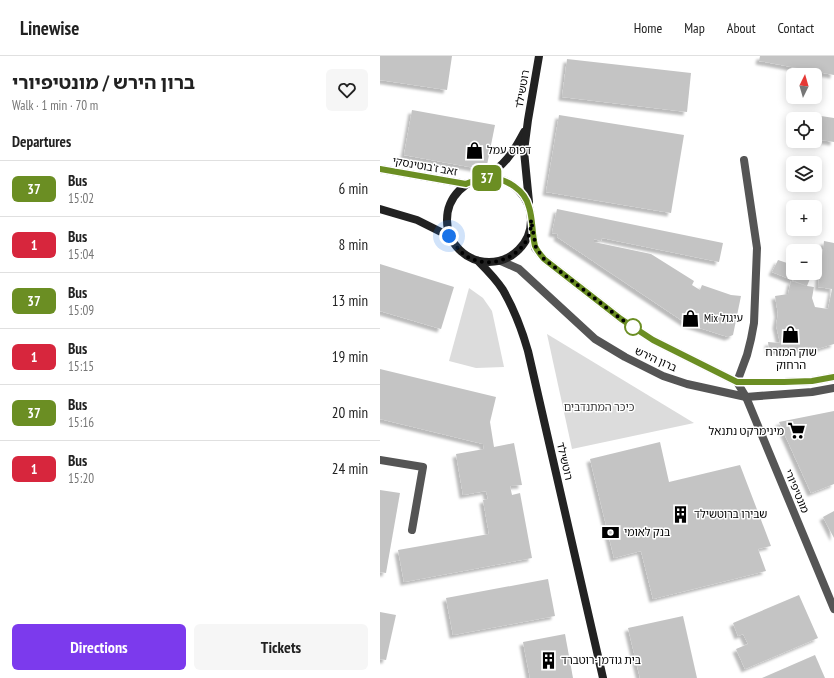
<!DOCTYPE html>
<html lang="en">
<head>
<meta charset="utf-8">
<style>
  body { margin:0; font-family:"PT Sans Narrow","Noto Sans Hebrew",sans-serif; background:#f6f6f6; color:#222; height:100vh; display:flex; flex-direction:column; font-size:15px; white-space:nowrap }
  * { box-sizing:border-box; margin:0 }
  p { font-size:13px; color:#767676 }
  .icon { flex:none; width:22px; height:22px; fill:none; stroke:currentColor; stroke-width:2; stroke-linecap:round; stroke-linejoin:round }
  .map { position:relative; flex:1; overflow:hidden }
  .panel { display:flex; flex-direction:column; background:#fff; width:380px }
  .panel>* { flex:none }
  .badge { padding:0 8px; border-radius:6px; font-size:14px; line-height:26px }
  .needle { width:26px; rotate:5deg }
  .fabs { position:absolute; left:406px; top:12px; display:grid; gap:8px }
  .fabs a { display:grid; place-items:center; width:36px; height:36px; border-radius:6px; background:#fff; box-shadow:0 2px 10px #0003; font-size:20px }
  .you { position:absolute; width:20px; height:20px; margin:-10px; border:3px solid #fff; border-radius:50%; background:#1a73e8; box-shadow:0 0 0 6px #1a73e833 }
  .map>.badge { position:absolute; translate:-50% -50%; box-shadow:0 0 0 2px #fff }
  h2 { padding:0 12px; font-size:15px; line-height:36px }
  .round { display:grid; place-items:center; flex:none; width:42px; height:42px; border-radius:6px; background:#f6f6f6 }
  .summary { display:flex; align-items:center; justify-content:space-between; height:68px; padding:0 12px }
  h1 { font-size:19px; font-weight:700; line-height:30px }
  .primary-button { display:flex; gap:8px; margin-top:auto; padding:8px 12px }
  .primary-button a { flex:1; height:46px; border-radius:6px; background:#7c3aed; color:#fff; font-size:16px; font-weight:700; line-height:46px; text-align:center }
  .primary-button a+a { background:#f6f6f6; color:#222 }
  ul { padding:0; list-style:none }
  li { display:flex; align-items:center; gap:12px; height:56px; padding:0 12px; border-top:1px solid #e0e0e0 }
  li div { flex:1 }
  li b { display:block; font-size:15px }
  li em { font-style:normal }
  li .badge { min-width:44px; font-weight:700; text-align:center }
  header { display:flex; align-items:center; gap:24px; box-sizing:border-box; height:56px; padding:0 20px; background:#fff; border-bottom:1px solid #e0e0e0 }
  header strong { font-size:19px }
  nav { display:flex; gap:22px; margin-inline-start:auto; font-size:14px }
  main { display:flex; flex:1; min-height:0 }
  .map>svg:first-child { display:block }
  .green { fill:#dcdcdc }
  .building { fill:#c4c4c4; filter:url(#shadow) }
  .lines { fill:none; stroke-linecap:round; stroke-linejoin:round }
  .lane { stroke:#555; stroke-width:8 }
  .street { stroke:#555; stroke-width:8 }
  .secondary { stroke:#222; stroke-width:8 }
  .line-casing { stroke:#fff; stroke-width:9 }
  .line { stroke:#6b8e23; stroke-width:6 }
  .walk { stroke:#000; stroke-width:4; stroke-dasharray:0 7.2 }
  .stop-dot { fill:#fff; stroke:#6b8e23; stroke-width:2 }
  .labels { text-anchor:middle; dominant-baseline:central; stroke-width:3; stroke-linejoin:round; paint-order:stroke }
  .street-label { font-size:11px; fill:#000; stroke:#fff }
  .poi-label { font-size:11px; fill:#000; stroke:#fff; text-anchor:start }
  .park-label { font-size:11px; fill:#333; stroke:#fff }
</style>
</head>
<body>
<header>
<strong>Linewise</strong>
<nav><a>Home</a><a>Map</a><a>About</a><a>Contact</a></nav>
</header>
<main>
<section class="panel">
<div class="summary"><div><h1>ברון הירש / מונטיפיורי</h1><p>Walk · 1 min · 70 m</p></div><a class="round"><svg class="icon" aria-label="heart" viewBox="0 0 24 24"><path d="M12 20l-8-8c-3-5 5-10 8-4 3-6 11-1 8 4z"/></svg></a></div>
<h2>Departures</h2>
<ul>
<li><span class="badge" style="background:#6b8e23;color:#fff">37</span><div><b>Bus</b><p>15:02</p></div><em>6 min</em></li>
<li><span class="badge" style="background:#d7263d;color:#fff">1</span><div><b>Bus</b><p>15:04</p></div><em>8 min</em></li>
<li><span class="badge" style="background:#6b8e23;color:#fff">37</span><div><b>Bus</b><p>15:09</p></div><em>13 min</em></li>
<li><span class="badge" style="background:#d7263d;color:#fff">1</span><div><b>Bus</b><p>15:15</p></div><em>19 min</em></li>
<li><span class="badge" style="background:#6b8e23;color:#fff">37</span><div><b>Bus</b><p>15:16</p></div><em>20 min</em></li>
<li><span class="badge" style="background:#d7263d;color:#fff">1</span><div><b>Bus</b><p>15:20</p></div><em>24 min</em></li>
</ul>
<div class="primary-button"><a>Directions</a><a>Tickets</a></div>
</section>
<div class="map">
<svg width="454" height="622" viewBox="0 0 454 622">
  <defs>
    <filter id="shadow"><feDropShadow dx="-3.5" dy="3.5" stdDeviation="1" flood-color="#0004"/></filter>
  </defs>
  <rect width="100%" height="100%" fill="#fff"/>
  <g class="green">
    <path d="M89,232L103,242L112,255L124,311L96,312L69,305Z"/>
    <path d="M167,278L314,367L192,393Z"/>
  </g>
  <g class="building">
    <path d="M0,0H72L67,34L0,24Z"/>
    <path d="M380,0H454V19L379,5Z"/>
    <path d="M187,3L311,17L307,56L182,41Z"/>
    <path d="M32,54L115,69L106,114L24,99Z"/>
    <path d="M428,58L454,62V86L435,83V63H427Z"/>
    <path d="M179,59L304,79L291,157L166,136Z"/>
    <path d="M177,153L343,187L339,206L222,182L221,185L214,183V186L271,198L314,225L312,229L320,234L322,229L351,239L361,240L353,279L348,281L307,268L177,181L178,178L172,177Z"/>
    <path d="M444,185L454,187V288L430,295L429,291L403,295L389,294L388,286L400,287L396,269L398,258L395,240L408,238L411,225L427,230L392,216L398,204L410,208L408,211L413,213V217H423L431,220L427,230L434,231L432,242L435,251L448,253L452,233L438,231Z"/>
    <path d="M0,208L74,231L61,273L0,255Z"/>
    <path d="M0,313L116,341L110,366L114,391L134,387L142,429L130,430L132,439L140,437L152,502L24,526L18,494L109,478L103,444L108,443L106,435L83,439L76,398L104,393L103,388L0,363Z"/>
    <path d="M454,355V428L431,437L399,366Z"/>
    <path d="M280,386L289,426L360,409L391,490L378,493L386,515L273,543L261,495L234,502L210,403Z"/>
    <path d="M0,434L20,437L6,517L0,516Z"/>
    <path d="M454,455V482L443,461Z"/>
    <path d="M168,523L175,560L73,579L66,542Z"/>
    <path d="M419,539L438,582L365,613L356,593L368,588L363,578L358,580L353,567Z"/>
    <path d="M0,556L16,559L6,604L0,603Z"/>
    <path d="M303,560L317,622H260L248,572Z"/>
    <path d="M185,578L193,622H150L143,586Z"/>
    <path d="M435,599L445,622H382Z"/>
  </g>
  <g class="lines">
    <g class="lane">
      <path d="M121,205L139,213L215,283L245,301L283,320L307,328L366,341L432,336L454,332"/>
      <path d="M357,326L367,299L371,283L374,267L377,192L364,104"/>
      <path d="M0,404L43,411L32,474"/>
    </g>
    <g class="street">
      <path d="M151,164L155,192L164,203L241,263L273,284L357,326H404L432,325L454,321"/>
      <path d="M357,326L366,341L454,553"/>
    </g>
    <g class="secondary">
      <path d="M0,113L86,128"/>
      <circle cx="109" cy="164" r="42"/>
      <path d="M104,122C125,109 133,97 144,76"/>
      <path d="M149,146L144,95L148,64L159,0"/>
      <path d="M0,153L37,164L69,180"/>
      <path d="M98,205C107,214 116,223 123,234C134,253 142,274 148,295L223,622"/>
    </g>
  </g>
  <g class="lines">
    <defs>
      <path id="line" d="M0,113L86,128C93,125 101,121 109,122C126,122 145,134 149,151C153,163 152,178 155,190C157,195 161,199 164,203L241,263L273,284L357,326H404L432,325L454,321"/>
    </defs>
    <use href="#line" class="line-casing"/>
    <use href="#line" class="line"/>
    <path class="walk" d="M69,180C74,187 78,194 85,199C107,215 140,203 149,179C151,174 151,168 151,164L156,192L164,203L241,263L253,271"/>
  </g>
  <defs>
    <symbol id="shop-bare" viewBox="-9 -9 18 18"><path d="M-5-2.5h2.3a2.7 3.5 0 0 1 5.4 0H5L5.5 6h-11ZM-1.5-2.5h3a1.5 2.3 0 0 0-3 0Z" fill="#000" stroke="#fff" stroke-width="2.5" paint-order="stroke"/></symbol>
    <symbol id="supermarket-bare" viewBox="-9 -9 18 18"><path d="M-6-5.5h2.5l.6 2H6L4.5 2H-2.5L-4.4-4H-6ZM-1.5 3.2a1.3 1.3 0 1 0 .1 0ZM3 3.2a1.3 1.3 0 1 0 .1 0Z" fill="#000" stroke="#fff" stroke-width="2.5" paint-order="stroke"/></symbol>
    <symbol id="building-bare" viewBox="-9 -9 18 18"><path d="M-4-6H4V6H1V3H-1V6H-4ZM-2.5-4.3h1.7v1.8h-1.7ZM.8-4.3h1.7v1.8H.8ZM-2.5-1h1.7V.8h-1.7ZM.8-1h1.7V.8H.8Z" fill="#000" stroke="#fff" stroke-width="2.5" paint-order="stroke"/></symbol>
    <symbol id="bank-bare" viewBox="-9 -9 18 18"><path d="M-6-4H6V4H-6ZM0-2.3a2.3 2.3 0 1 0 0 4.6a2.3 2.3 0 1 0 0-4.6Z" fill="#000" stroke="#fff" stroke-width="2.5" paint-order="stroke"/></symbol>
  </defs>
  <g fill-rule="evenodd">
    <use href="#shop-bare" x="82" y="82" width="25" height="25"/>
    <use href="#shop-bare" x="298" y="250" width="25" height="25"/>
    <use href="#shop-bare" x="398" y="266" width="25" height="25"/>
    <use href="#supermarket-bare" x="404" y="362" width="25" height="25"/>
    <use href="#building-bare" x="288" y="446" width="25" height="25"/>
    <use href="#bank-bare" x="218" y="464" width="25" height="25"/>
    <use href="#building-bare" x="156" y="592" width="25" height="25"/>
  </g>
  <circle class="stop-dot" cx="253" cy="271" r="8"/>
  <g class="labels">
    <g class="street-label">
      <text transform="translate(142 33) rotate(-80)">רוטשילד</text>
      <text transform="translate(45 110) rotate(10)">זאב ז'בוטינסקי</text>
      <text transform="translate(276 303) rotate(24)">ברון הירש</text>
      <text transform="translate(185 405) rotate(77)">רוטשילד</text>
      <text transform="translate(417 435) rotate(67)">מונטיפיורי</text>
    </g>
    <g class="poi-label">
      <text x="107" y="94">דפוס עמל</text>
      <text x="324" y="262">Mix עיגול</text>
      <text x="411" y="296" text-anchor="middle">שוק המזרח<tspan x="411" dy="13">הרחוק</tspan></text>
      <text x="404" y="375" text-anchor="end">מינימרקט נתנאל</text>
      <text x="314" y="458">שבירו ברוטשילד</text>
      <text x="244" y="476">בנק לאומי</text>
      <text x="181" y="604">בית גודמן-רוטברד</text>
    </g>
    <g class="park-label">
      <text x="219" y="351">כיכר המתנדבים</text>
    </g>
  </g>
</svg>
<div class="fabs">
<a><svg class="needle" viewBox="-14 -14 28 28"><path d="M0-13l5 13h-10z" fill="#e53935"/><path d="M0 13l5-13h-10z" fill="#767676"/></svg></a>
<a><svg class="icon" aria-label="locate" viewBox="0 0 24 24"><circle cx="12" cy="12" r="6"/><path d="M12 2v4M12 18v4M2 12h4M18 12h4"/></svg></a>
<a><svg class="icon" aria-label="layers" viewBox="0 0 24 24"><path d="M12 4l9 5-9 5-9-5zM3 14l9 5 9-5"/></svg></a>
<a>+</a>
<a>−</a>
</div>
<div class="you" style="left:69px;top:180px"></div>
<b class="badge" style="left:107px;top:122px;background:#6b8e23;color:#fff">37</b>
</div>
</main>
</body>
</html>
